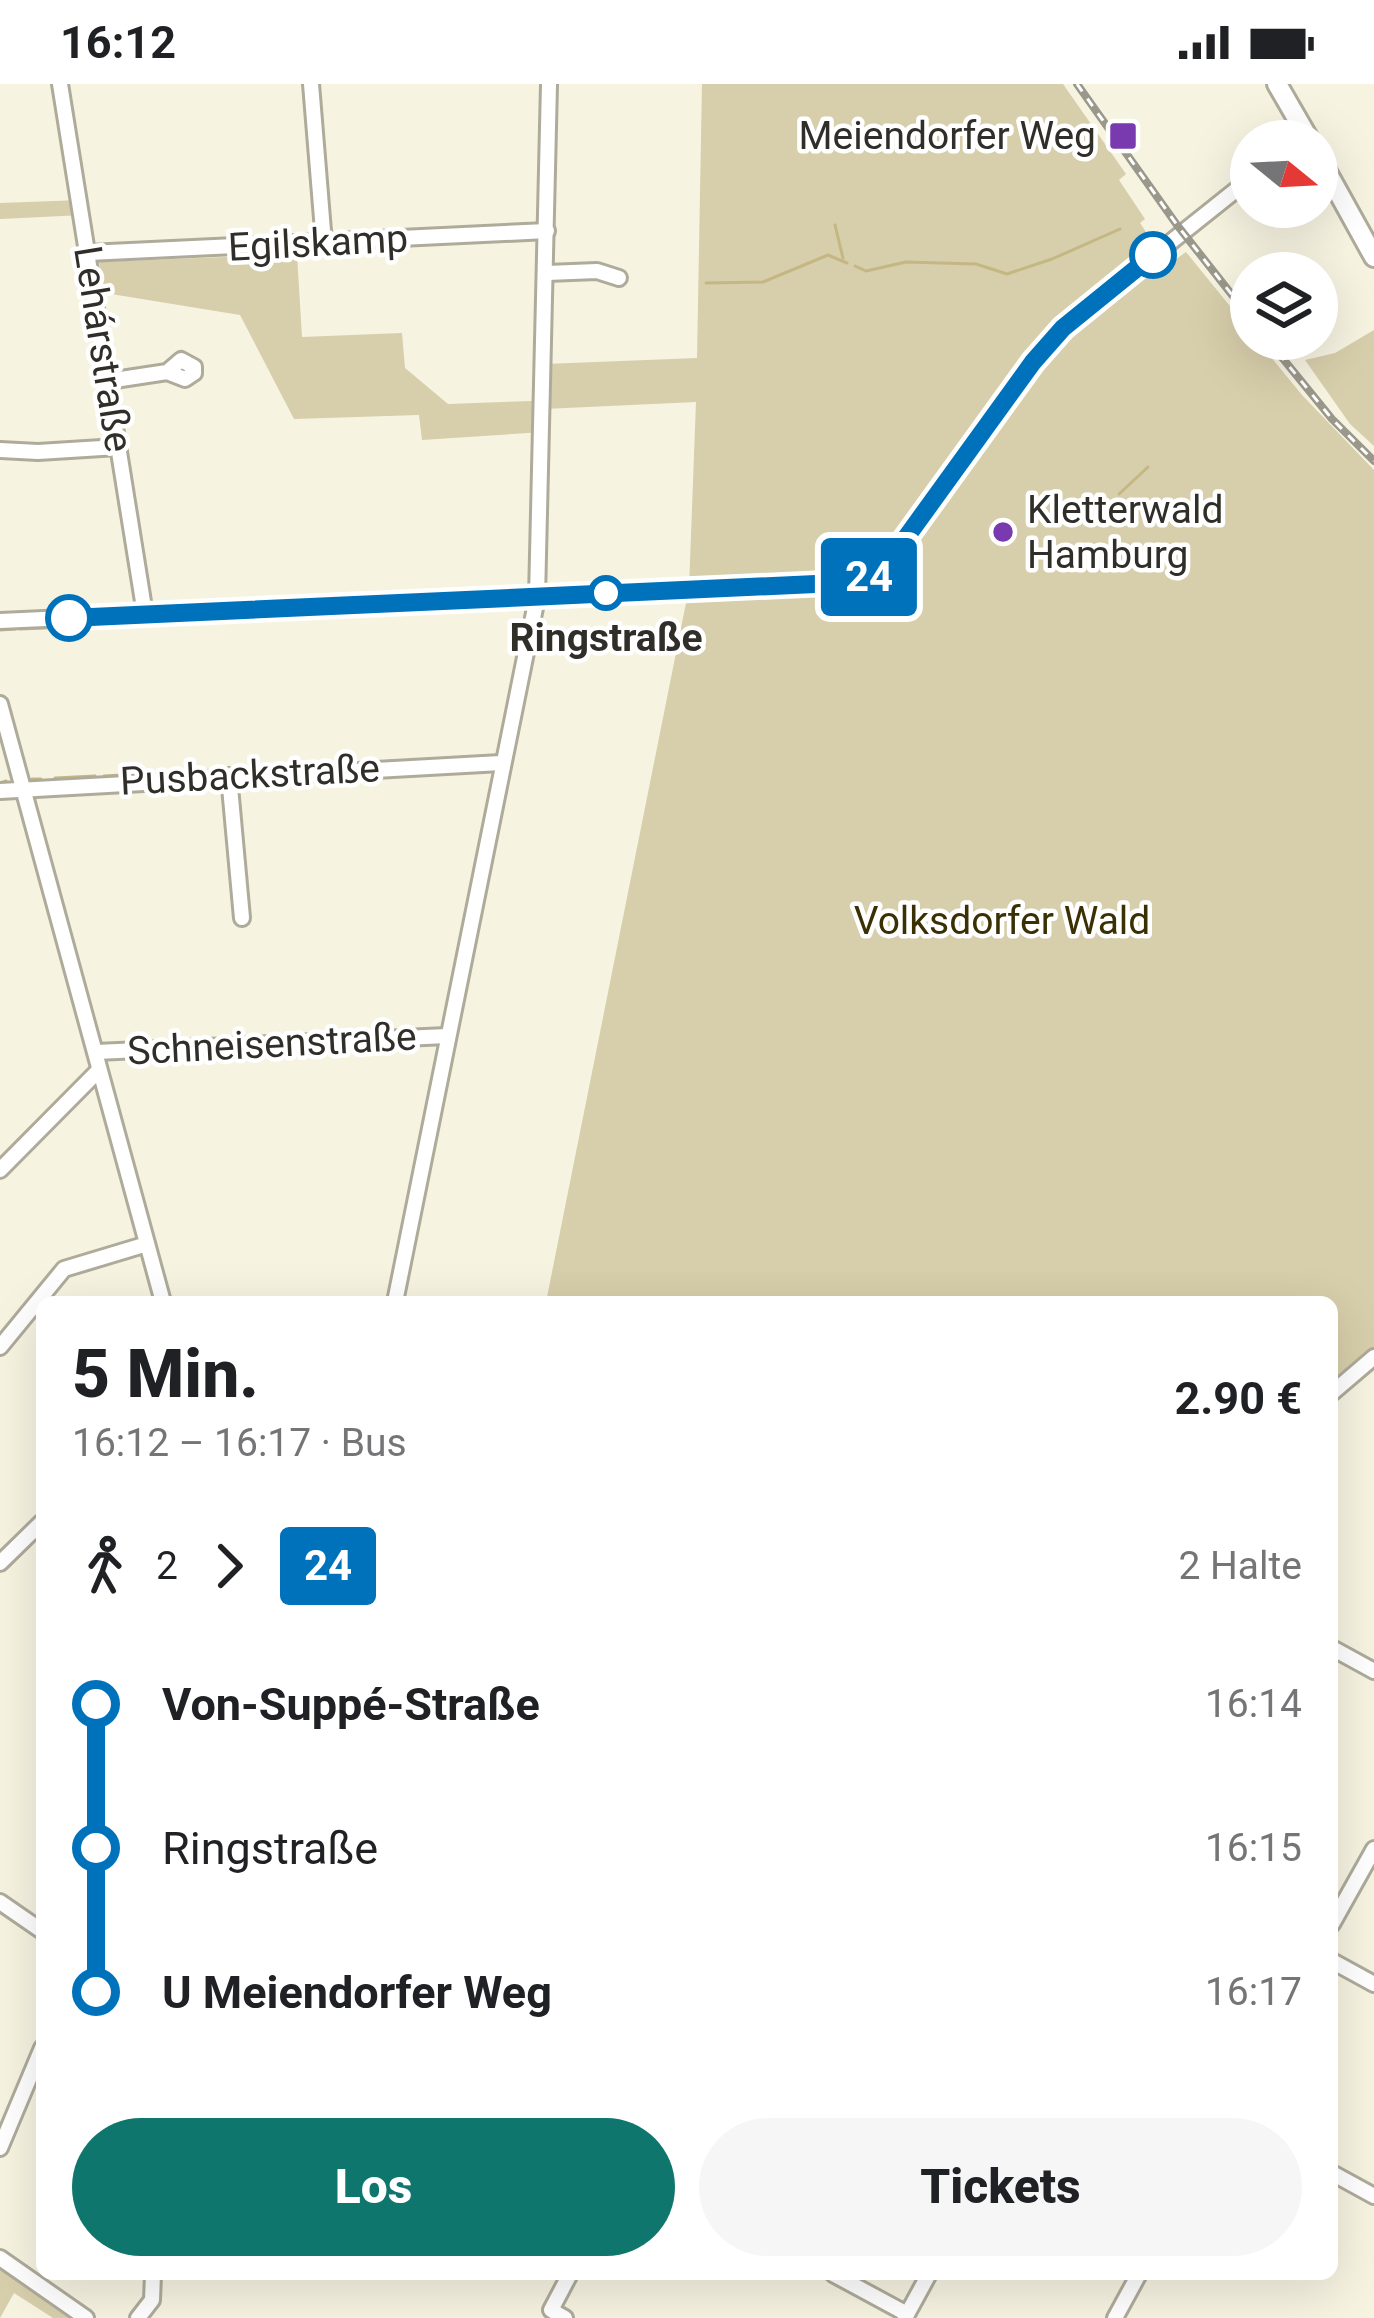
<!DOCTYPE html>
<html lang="de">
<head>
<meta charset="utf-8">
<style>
  body { margin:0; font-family:Roboto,sans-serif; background:#f6f6f6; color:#202124; height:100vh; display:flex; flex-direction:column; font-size:45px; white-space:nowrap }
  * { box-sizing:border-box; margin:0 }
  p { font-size:39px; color:#757577 }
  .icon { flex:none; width:66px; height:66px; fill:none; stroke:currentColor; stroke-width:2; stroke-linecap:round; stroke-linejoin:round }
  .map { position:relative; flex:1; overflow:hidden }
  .sheet { position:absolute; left:36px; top:1212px; width:1302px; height:984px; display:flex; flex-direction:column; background:#fff; border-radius:18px; box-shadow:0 12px 48px #0002 }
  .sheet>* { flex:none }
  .badge { padding:0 24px; border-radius:9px; font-size:42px; line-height:78px }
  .needle { width:78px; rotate:108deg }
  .controls { position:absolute; left:1230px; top:36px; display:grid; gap:24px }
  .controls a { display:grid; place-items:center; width:108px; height:108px; border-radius:50%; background:#fff; box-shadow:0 12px 48px #0002; font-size:60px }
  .map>.badge { position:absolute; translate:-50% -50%; box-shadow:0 0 0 6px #fff }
  .legs { display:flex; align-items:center; gap:18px; height:132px; padding:0 36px; font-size:39px }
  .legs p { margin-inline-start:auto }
  .headline { display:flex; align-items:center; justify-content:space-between; height:204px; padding:0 36px }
  h1 { font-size:66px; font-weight:800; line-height:90px }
  .button { display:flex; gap:24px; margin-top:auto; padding:24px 36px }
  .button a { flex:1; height:138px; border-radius:72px; background:#0f766e; color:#fff; font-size:48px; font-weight:800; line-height:138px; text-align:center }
  .button a+a { background:#f6f6f6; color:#202124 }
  ul { padding:0 36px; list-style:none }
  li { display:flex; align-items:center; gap:42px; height:144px; font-size:45px }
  li i { display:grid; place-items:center; width:18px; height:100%; margin:0 15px; background:currentColor }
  li i::after { content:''; width:30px; height:30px; margin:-15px; border:9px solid; border-radius:50%; background:#fff }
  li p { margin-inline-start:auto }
  li:first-child i { background:linear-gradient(#0000 50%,currentColor 0) }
  li:last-child i { background:linear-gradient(currentColor 50%,#0000 0) }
  .status { display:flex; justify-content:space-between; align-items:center; height:84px; padding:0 60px; background:#fff; direction:ltr }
  .status svg { height:33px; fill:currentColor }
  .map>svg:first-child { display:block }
  .green { fill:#d7ceab }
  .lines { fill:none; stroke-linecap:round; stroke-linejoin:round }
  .stream { stroke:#c5b784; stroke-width:3 }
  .minor-casing { stroke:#afab9b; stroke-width:20 }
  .major-casing { stroke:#afab9b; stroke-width:24 }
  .minor { stroke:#fff; stroke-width:14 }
  .major { stroke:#fff; stroke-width:18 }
  .rail-casing { stroke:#9a978b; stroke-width:8 }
  .rail { stroke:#fff; stroke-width:3; stroke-dasharray:9; stroke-linecap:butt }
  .line-1-casing { stroke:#fff; stroke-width:27 }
  .line-1 { stroke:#0072bc; stroke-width:18 }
  .poi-dot { fill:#793aaf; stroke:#fff; stroke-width:4.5 }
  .stop-1-dot { fill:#fff; stroke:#0072bc; stroke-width:6 }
  .labels { text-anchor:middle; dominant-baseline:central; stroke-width:9; stroke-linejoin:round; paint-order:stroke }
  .poi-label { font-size:39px; fill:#302e28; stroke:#fff; text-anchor:end }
  .street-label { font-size:39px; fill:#302e28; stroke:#fff }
  .stop-label { font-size:39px; font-weight:bold; fill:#302e28; stroke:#fff }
  .park-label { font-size:39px; fill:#3a3004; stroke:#fff }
</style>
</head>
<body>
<div class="status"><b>16:12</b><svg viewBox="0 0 49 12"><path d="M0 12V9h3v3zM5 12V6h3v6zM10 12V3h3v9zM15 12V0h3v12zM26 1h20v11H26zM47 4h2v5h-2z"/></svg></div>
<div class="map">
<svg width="1374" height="2234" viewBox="0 0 1374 2234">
  <rect width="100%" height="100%" fill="#f7f3e1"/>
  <g class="green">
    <path d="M702,0H1063L1126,90L1119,96L1145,135L1140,139L1168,181L1186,168L1251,248V255H1256L1302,311L1374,386V1269L1332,1304V1218H546L689,504L696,318L544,325L545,280L697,274Z"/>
    <path d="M81,116L83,131L0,135V119Z"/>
    <path d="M297,170L302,253L402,249L405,284L448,320L532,317L543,348L422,356L419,331L294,335L240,231L105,209L99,178Z"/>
    <path d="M1374,246V362L1350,340L1305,276L1335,269Z"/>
    <path d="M0,2178L80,2234H53L14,2209L0,2234Z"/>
  </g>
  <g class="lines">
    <g class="stream">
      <path d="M835,141L843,174"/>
      <path d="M855,182L866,187L906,178L976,180L1007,190L1052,175L1120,145"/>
      <path d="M706,199L763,198L828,171L847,179"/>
      <path d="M1119,410L1148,383"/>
      <path d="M883,495L1063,256"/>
      <path d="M700,514L868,503"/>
      <path d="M543,521L692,515"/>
      <path d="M253,535L490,524"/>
      <path d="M20,545L164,539"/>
      <path d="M0,546L15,545"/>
      <path d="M436,675L469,674"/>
      <path d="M418,676H428"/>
      <path d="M390,677H410"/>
      <path d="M350,679H357"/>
      <path d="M364,679L383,678"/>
      <path d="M299,681H318"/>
      <path d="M325,681L342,680"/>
      <path d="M268,683L291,682"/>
      <path d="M244,684H255"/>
      <path d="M221,686L237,685"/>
      <path d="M186,687H189"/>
      <path d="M194,687L214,686"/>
      <path d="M132,690H144"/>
      <path d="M150,690L181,688"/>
      <path d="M104,692L122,691"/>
      <path d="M55,694L95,692"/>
      <path d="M32,695H41"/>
      <path d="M0,699L6,697"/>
    </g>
    <defs>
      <g id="minor">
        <path d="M60,0L145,530"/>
        <path d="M311,0L324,159"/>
        <path d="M88,169L547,147"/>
        <path d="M547,189L597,187L619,194"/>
        <path d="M108,297L167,288L185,295L194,289V283L181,276L167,288"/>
        <path d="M0,366L38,368L118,363"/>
        <path d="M0,537L837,499L869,493L892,473L1033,279L1063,244L1251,94"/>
        <path d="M0,620L163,1218"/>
        <path d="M229,692L242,834"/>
        <path d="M0,707L501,679"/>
        <path d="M96,968L447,952"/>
        <path d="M0,1086L99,986"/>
        <path d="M395,1218L537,514L549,0"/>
        <path d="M0,1263L64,1185L147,1160"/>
        <path d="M1332,1309L1374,1273"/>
        <path d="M0,1479L42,1438"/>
        <path d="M1332,1564L1374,1587"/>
        <path d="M0,1818L42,1847"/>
        <path d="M1332,1840L1374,1765"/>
        <path d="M1332,1877L1374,1900"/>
        <path d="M0,2064L42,1964"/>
        <path d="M1332,2089L1374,2112"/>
        <path d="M0,2174L86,2234"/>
        <path d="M833,2190L907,2230"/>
        <path d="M138,2234L152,2216L153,2190"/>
        <path d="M565,2234L551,2226L570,2190"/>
        <path d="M905,2234L929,2190"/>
        <path d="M1115,2234L1139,2190"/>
      </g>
      <g id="major">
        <path d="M1277,0L1310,57"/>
        <path d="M1317,70L1374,173"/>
      </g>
    </defs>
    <use href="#minor" class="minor-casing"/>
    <use href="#major" class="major-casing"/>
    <use href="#minor" class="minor"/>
    <use href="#major" class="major"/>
    <defs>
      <g id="rail">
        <path d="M1077,0L1177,141L1251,235"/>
        <path d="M1267,255L1332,335L1374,377"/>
      </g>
    </defs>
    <use href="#rail" class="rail-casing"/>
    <use href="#rail" class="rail"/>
  </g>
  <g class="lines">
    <defs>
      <path id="line-1" d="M69,534L837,499L869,493L892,473L1033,278L1063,244L1153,171"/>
    </defs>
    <use href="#line-1" class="line-1-casing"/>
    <use href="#line-1" class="line-1"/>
  </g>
  <g class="poi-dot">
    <rect x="1108" y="37" width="30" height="30" rx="6"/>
    <circle cx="1003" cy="448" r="12"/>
  </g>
  <g class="stop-1-dot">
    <circle cx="1153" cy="171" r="21"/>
    <circle cx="606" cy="509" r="15"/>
    <circle cx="69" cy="534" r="21"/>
  </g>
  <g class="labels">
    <g class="poi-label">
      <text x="1096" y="52">Meiendorfer Weg</text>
      <text x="1027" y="426" text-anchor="start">Kletterwald<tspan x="1027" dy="45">Hamburg</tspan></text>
    </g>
    <g class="street-label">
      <text transform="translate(318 159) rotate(-3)">Egilskamp</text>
      <text transform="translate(103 265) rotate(81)">Lehárstraße</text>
      <text transform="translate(250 691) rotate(-3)">Pusbackstraße</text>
      <text transform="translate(272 960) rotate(-3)">Schneisenstraße</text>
    </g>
    <g class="stop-label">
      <text x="606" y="554">Ringstraße</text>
    </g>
    <g class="park-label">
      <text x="1002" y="837">Volksdorfer Wald</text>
    </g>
  </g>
</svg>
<div class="controls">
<a><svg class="needle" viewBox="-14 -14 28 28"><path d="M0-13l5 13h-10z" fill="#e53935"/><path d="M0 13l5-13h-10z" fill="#757577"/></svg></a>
<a><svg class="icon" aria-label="layers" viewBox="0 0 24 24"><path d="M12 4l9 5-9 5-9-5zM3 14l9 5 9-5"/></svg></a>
</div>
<b class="badge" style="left:869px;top:493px;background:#0072bc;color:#fff">24</b>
<section class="sheet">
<div class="headline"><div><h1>5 Min.</h1><p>16:12 – 16:17 · Bus</p></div><b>2.90 €</b></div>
<div class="legs"><svg class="icon" aria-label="walk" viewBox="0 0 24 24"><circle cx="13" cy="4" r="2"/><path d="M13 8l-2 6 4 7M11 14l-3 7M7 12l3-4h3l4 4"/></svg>2<svg class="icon" aria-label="forward" viewBox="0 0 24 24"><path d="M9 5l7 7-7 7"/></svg><b class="badge" style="background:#0072bc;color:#fff">24</b><p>2 Halte</p></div>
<ul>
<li><i style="color:#0072bc"></i><b>Von-Suppé-Straße</b><p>16:14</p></li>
<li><i style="color:#0072bc"></i><span>Ringstraße</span><p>16:15</p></li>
<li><i style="color:#0072bc"></i><b>U Meiendorfer Weg</b><p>16:17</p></li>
</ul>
<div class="button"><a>Los</a><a>Tickets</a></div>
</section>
</div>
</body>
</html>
